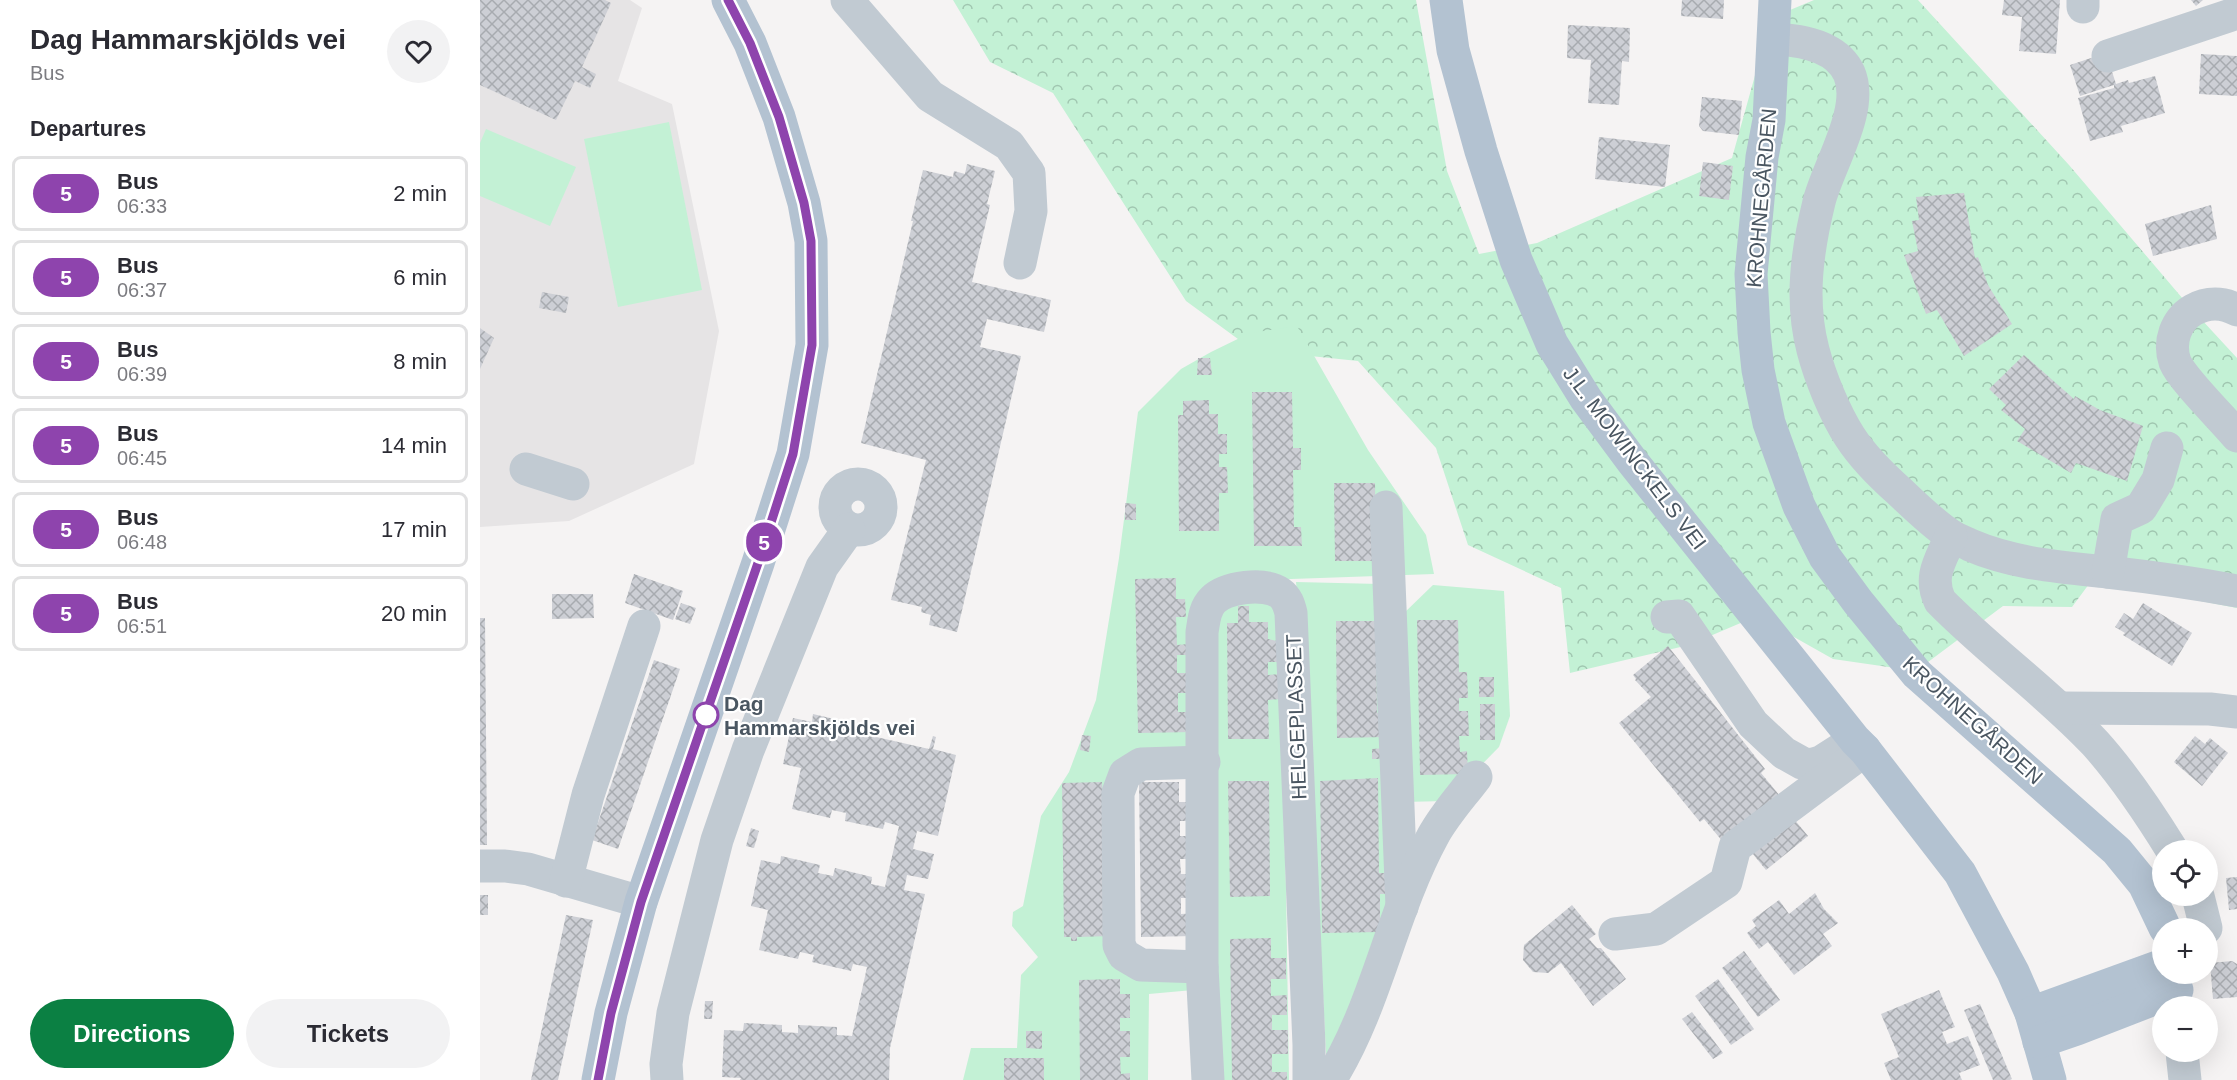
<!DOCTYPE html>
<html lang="en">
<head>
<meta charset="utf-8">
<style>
  body { margin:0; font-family:Helvetica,sans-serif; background:#f2f2f3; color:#2b2b33; height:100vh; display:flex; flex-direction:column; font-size:22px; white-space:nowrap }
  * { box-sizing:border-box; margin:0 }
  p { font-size:20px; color:#7c7c81 }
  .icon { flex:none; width:33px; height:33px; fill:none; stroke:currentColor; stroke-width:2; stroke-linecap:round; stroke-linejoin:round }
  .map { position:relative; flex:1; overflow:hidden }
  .panel { display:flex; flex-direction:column; background:#fff; width:480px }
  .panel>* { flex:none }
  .badge { padding:0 12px; border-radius:20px; font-size:21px; line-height:39px }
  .fabs { position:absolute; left:1672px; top:840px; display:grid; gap:12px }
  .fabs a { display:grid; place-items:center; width:66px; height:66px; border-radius:50%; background:#fff; box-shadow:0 6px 24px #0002; font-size:30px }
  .map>.badge { position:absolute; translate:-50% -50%; box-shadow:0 0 0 3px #fff }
  h2 { padding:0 30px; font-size:22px; line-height:54px }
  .round { display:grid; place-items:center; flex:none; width:63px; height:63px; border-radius:32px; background:#f2f2f3 }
  .summary { display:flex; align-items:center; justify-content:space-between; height:102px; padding:0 30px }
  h1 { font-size:28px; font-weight:800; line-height:45px }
  .primary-button { display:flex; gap:12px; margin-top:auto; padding:12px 30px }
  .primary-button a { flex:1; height:69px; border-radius:36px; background:#0b8043; color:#fff; font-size:24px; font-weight:800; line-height:69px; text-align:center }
  .primary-button a+a { background:#f2f2f3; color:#2b2b33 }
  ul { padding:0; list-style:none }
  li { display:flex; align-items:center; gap:18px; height:75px; margin:0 12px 9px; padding:0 18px; border:3px solid #e1e1e2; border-radius:9px }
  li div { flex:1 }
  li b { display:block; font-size:22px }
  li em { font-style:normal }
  li .badge { min-width:66px; font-weight:700; text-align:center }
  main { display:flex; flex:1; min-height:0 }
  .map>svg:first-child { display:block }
  .education { fill:#e6e4e5 }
  .forest { fill:url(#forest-crowns) }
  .green { fill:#c3f1d5 }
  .building { fill:url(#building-cross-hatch) }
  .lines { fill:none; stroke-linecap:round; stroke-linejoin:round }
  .minor { stroke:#c1cad2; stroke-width:33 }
  .major { stroke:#b3c2d1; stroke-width:33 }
  .line-casing { stroke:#fff; stroke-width:14 }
  .line { stroke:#8e44ad; stroke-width:9 }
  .stop-dot { fill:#fff; stroke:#8e44ad; stroke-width:3 }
  .labels { text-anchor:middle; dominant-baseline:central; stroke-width:4.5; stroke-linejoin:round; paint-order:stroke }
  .street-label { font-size:21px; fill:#4a5661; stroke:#fff }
  .stop-label { font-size:21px; font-weight:bold; fill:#4a5661; stroke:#fff; text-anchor:start }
</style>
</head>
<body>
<main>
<section class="panel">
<div class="summary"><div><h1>Dag Hammarskjölds vei</h1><p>Bus</p></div><a class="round"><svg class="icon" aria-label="heart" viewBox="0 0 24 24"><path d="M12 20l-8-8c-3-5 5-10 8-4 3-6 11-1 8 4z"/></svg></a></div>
<h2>Departures</h2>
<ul>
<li><span class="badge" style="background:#8e44ad;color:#fff">5</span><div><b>Bus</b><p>06:33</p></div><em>2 min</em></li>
<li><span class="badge" style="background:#8e44ad;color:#fff">5</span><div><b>Bus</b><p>06:37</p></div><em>6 min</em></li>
<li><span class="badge" style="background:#8e44ad;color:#fff">5</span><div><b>Bus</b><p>06:39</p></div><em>8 min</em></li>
<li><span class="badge" style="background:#8e44ad;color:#fff">5</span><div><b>Bus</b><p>06:45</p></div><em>14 min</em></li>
<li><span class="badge" style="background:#8e44ad;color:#fff">5</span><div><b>Bus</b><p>06:48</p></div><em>17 min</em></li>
<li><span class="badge" style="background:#8e44ad;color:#fff">5</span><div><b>Bus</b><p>06:51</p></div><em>20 min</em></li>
</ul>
<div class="primary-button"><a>Directions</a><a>Tickets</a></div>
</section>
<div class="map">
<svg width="1757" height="1080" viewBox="0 0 1757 1080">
  <defs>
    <pattern id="forest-crowns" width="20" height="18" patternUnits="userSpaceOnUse" patternTransform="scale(1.5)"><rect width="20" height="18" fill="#c3f1d5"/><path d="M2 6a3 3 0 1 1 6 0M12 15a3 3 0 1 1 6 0" fill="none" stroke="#a0c6b0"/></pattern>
    <pattern id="building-cross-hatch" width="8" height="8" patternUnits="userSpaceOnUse" patternTransform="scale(1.5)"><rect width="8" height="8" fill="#cdcfd5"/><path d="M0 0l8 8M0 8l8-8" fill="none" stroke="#a8abb0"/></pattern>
  </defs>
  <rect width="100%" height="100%" fill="#f5f3f3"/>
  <path class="education" d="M0,0H150L162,8L138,81L192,104L239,331L214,464L89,521L0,527Z"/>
  <path class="forest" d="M473,0H936L967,171L999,254L1057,243L1252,158L1291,18L1334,0H1438L1589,165L1709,306L1757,358V608L1612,580L1592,607L1523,606L1436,671L1353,659L1277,616L1209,645L1090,673L1081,588L988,545L956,448L878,361L773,350L706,301L573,93L510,62Z"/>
  <g class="green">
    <path d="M189,122L222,290L138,307L104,139Z"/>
    <path d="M6,129L96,167L70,226L0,196V143Z"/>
    <path d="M817,326L888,450L946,535L954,574L781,580L742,589L714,749L642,765L634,958L706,975L713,990L669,994L668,1080H483L491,1048H537L541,975L558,957L532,926L533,912L543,906L561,816L589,772L616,700L639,558L658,412L701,369L731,352L770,333Z"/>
    <path d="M816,582L900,584L913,902L847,1072L829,730Z"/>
    <path d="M953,585L1024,591L1030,716L1019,747L966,801L923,802L921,616Z"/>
    <path d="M752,601H796L806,887L809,1080H735L738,611Z"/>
  </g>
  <g class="building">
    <path d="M0,0H125L131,3L102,67L116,74L110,88L95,81L76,120L0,85Z"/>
    <path d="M1202,0H1244L1243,19L1201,16Z"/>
    <path d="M1524,0H1580L1576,54L1539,51L1542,17L1522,15Z"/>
    <path d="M1711,0H1723L1716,6Z"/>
    <path d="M1088,25L1150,28L1149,62L1142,61L1139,105L1108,103L1111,60L1087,58Z"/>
    <path d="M1626,53L1636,84L1648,80L1649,83L1675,76L1685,113L1641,126L1643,132L1610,141L1598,98L1634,88V85L1600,96L1590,65Z"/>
    <path d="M1721,54L1757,56V96L1719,94Z"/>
    <path d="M1222,97L1262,101L1259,135L1223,131L1219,126Z"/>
    <path d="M1119,137L1190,145L1185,187L1115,179Z"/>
    <path d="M1223,162L1253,166L1249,200L1219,196Z"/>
    <path d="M487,164L515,171L507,204L510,205L492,282L571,300L564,332L507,319L500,347L541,356L477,632L449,625L451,615L441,612L442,607L411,600L446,460L381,443L433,221H431L443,170L473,177L474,171L485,174Z"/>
    <path d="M1484,193L1495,258L1498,257L1508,285L1532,324L1484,356L1457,310L1446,314L1424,255L1438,251L1432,221L1439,220L1436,197Z"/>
    <path d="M1731,205L1737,239L1673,256L1665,224Z"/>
    <path d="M62,292L89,297L86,313L59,308Z"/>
    <path d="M0,328L14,338L0,369Z"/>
    <path d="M1544,355L1594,399L1595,396L1620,410L1663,426L1647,481L1596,463L1591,473L1537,441L1545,429L1521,410L1526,405L1509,389Z"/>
    <path d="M718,358H730L732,375H717Z"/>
    <path d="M772,392H812L813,448H821V470H813L814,527H821L822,546H774Z"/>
    <path d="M729,400V414H738V434H747V454H739V467H747L748,493H739V531H699L698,415H703V401Z"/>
    <path d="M854,483H895L896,561H855Z"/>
    <path d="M645,503L656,504V520H645Z"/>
    <path d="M154,574L203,591L193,620L145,603Z"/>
    <path d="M696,578V599H705L706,617H696L697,645L708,644V655H697V673H712V693H698V712H712L713,732L658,733L655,579Z"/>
    <path d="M72,594H113L114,618L72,619Z"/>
    <path d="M201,603L216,608L210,624L195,619Z"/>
    <path d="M1663,603L1712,633L1692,666L1643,635L1645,633L1635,627L1644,613L1653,619Z"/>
    <path d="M758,606H769V622H788V639L802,642V662H788V675L802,674V699L788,700L789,739H748L747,623H758Z"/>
    <path d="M0,618H5L7,845H0Z"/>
    <path d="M937,620H978L979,672H987L988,698H979V711H988L989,736H979L980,752L987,751L988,774L940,775Z"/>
    <path d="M856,621H896L897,713H905L906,737L857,738Z"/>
    <path d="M1188,646L1285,769L1281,773L1300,796L1243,842L1224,819L1220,822L1139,723L1171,697L1155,680L1156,679L1153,675Z"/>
    <path d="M174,660L200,669L138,849L112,840Z"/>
    <rect x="999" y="677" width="15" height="20"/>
    <rect x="1000" y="704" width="15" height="36"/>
    <path d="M333,714L371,723L370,731L449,749L453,736L456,737L453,749L476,755L458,836L437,831L433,849L454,854L448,879L427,875L424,890L445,894L410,1048L409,1080H260L261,1078L242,1077L244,1030L263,1031L264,1023L302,1025V1032L318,1033V1025L357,1027V1035L372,1036L387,967L373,964L371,971L332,962L334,955L320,952L318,959L279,950L288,910L271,906L281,860L300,864L301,856L340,865L338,873L353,876L355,868L392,877L391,884L405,887L419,826L405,822L403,829L365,821L366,813L352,810L350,818L312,809L321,768L303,764L313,718L332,722Z"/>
    <path d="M602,735L611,736L609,752L600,750Z"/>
    <path d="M1715,736L1725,744L1730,738L1748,753L1722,786L1694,762Z"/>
    <path d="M906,748V759H892V749Z"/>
    <path d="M898,778L899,873H908L909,894H900V932L842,933L840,781Z"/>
    <path d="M748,781H789L790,896L750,897Z"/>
    <path d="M622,782L632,936L597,937V941H591V937H584L582,783Z"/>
    <path d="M659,782H699V802H714V821H700V836H715V859H700L701,874H715L716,898H701V914L716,913V936L661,937Z"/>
    <path d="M1309,813L1328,836L1286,870L1267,847Z"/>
    <path d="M271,828L279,831L274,848L266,846Z"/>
    <path d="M1757,877V909L1749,910L1746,878Z"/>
    <path d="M1335,893L1344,909L1358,923L1343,934L1352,946L1314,975L1288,942L1279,949L1267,933L1276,926L1272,920L1299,900L1309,914Z"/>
    <rect x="0" y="895" width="8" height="20"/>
    <path d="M1092,905L1116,934L1109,939L1117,948H1121L1146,979L1113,1006L1081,963L1068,973L1053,972L1043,960L1044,945Z"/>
    <path d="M86,915L113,920L78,1080H51Z"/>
    <path d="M791,938V958H806V979H791V996L807,995V1015H792V1030H808V1054H792V1072H807V1080H752L750,939Z"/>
    <path d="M1264,951L1300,1000L1278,1017L1242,968Z"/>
    <path d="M1752,961L1757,964V997L1733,999L1730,963Z"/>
    <path d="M640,979V994H650V1018H640V1031H650V1057H640L641,1074L650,1073V1080H600L599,980Z"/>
    <path d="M1238,979L1274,1029L1251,1045L1215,996Z"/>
    <path d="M1459,990L1475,1027L1462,1032L1467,1044L1488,1036L1500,1065L1479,1073L1482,1080H1411L1404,1063L1419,1057L1401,1014Z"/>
    <path d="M225,1001H233L232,1019H224Z"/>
    <path d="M1500,1004L1532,1079L1530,1080H1513L1484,1010Z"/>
    <path d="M1212,1012L1243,1053L1233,1059L1202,1019Z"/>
    <path d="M546,1031H562V1049L546,1048Z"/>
    <rect x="524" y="1058" width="40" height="22"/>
  </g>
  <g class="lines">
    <g class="minor">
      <path d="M367,0L450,96L529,145L549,173L551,211L540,263"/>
      <path d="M1603,7V0"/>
      <path d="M1294,39C1320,40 1356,45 1369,73C1385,109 1348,166 1339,202C1327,251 1320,301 1333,350C1340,377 1355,414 1370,437C1383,457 1401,475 1419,491C1435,506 1452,523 1470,535C1476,539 1484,542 1490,545C1534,564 1581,567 1627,572C1671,577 1714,583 1757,591"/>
      <path d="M1628,56L1757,13"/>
      <path d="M1757,310C1743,302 1727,302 1713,310C1696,320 1688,342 1695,362C1702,379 1743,419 1757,436"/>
      <path d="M46,469L93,484"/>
      <circle cx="378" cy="507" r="23"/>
      <path d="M906,507L922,907"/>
      <path d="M1471,536C1461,560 1448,576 1460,601C1509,651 1567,692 1615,743C1642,773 1671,816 1692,850"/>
      <path d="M1628,572L1637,519L1661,508L1678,480L1687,448"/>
      <path d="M1187,617L1199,616L1273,724L1304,753L1322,763L1330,765L1341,762L1366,746"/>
      <path d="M1580,708L1730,709L1757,712"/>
      <path d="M0,866H25L48,869L161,902"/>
      <path d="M86,881L108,795L164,626"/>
      <path d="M1718,896L1726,928"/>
      <path d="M1135,934L1176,929L1246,882L1255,847L1385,750"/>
      <path d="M722,967L661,965L644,955L639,945L638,793L645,774L661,764L724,762"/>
      <path d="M1702,1052L1705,1080"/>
      <path d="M187,1080L186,1064L193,1013L237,840L268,750L342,567L369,529"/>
      <path d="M728,1080L722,967V632C724,621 724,609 733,600C746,587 784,582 800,593C807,598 809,605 811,613L829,1045V1080"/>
      <path d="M850,1080C897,1005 911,913 953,836C965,814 981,797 996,777"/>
    </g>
    <g class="major">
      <path d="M966,0L973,50L1001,151L1036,260L1072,344L1106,399L1152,461L1375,740L1385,750L1480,873L1533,972L1551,1013L1570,1080"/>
      <path d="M1295,0L1289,120L1282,157L1271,274L1274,332L1278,370L1289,423L1319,506L1345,557L1378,602L1437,674L1637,851L1664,884L1685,928"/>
      <path d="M1551,1013L1683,965"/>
      <path d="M1559,1042L1597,1029L1697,990"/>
      <path d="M118,1080L131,1013L161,902L278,563L313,454L332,345L331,241L324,203L299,117L270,43L248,0"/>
    </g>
  </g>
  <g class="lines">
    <defs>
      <path id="line" d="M118,1080L131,1013L161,902L278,563L313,454L332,345L331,241L324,203L299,117L270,43L248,0"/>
    </defs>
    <use href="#line" class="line-casing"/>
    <use href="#line" class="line"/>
  </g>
  <circle class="stop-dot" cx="226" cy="715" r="12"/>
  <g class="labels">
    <g class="street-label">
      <text transform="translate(1281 198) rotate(-85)">KROHNEGÅRDEN</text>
      <text transform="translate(1155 458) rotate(53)">J.L. MOWINCKELS VEI</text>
      <text transform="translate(816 717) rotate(-92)">HELGEPLASSET</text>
      <text transform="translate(1493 720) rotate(42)">KROHNEGÅRDEN</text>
    </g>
    <g class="stop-label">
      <text x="244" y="703">Dag<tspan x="244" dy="24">Hammarskjölds vei</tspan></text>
    </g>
  </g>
</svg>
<div class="fabs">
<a><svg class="icon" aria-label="locate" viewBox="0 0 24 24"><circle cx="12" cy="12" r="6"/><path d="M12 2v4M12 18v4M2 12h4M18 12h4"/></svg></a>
<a>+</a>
<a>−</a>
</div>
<b class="badge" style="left:284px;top:542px;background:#8e44ad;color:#fff">5</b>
</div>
</main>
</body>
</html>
